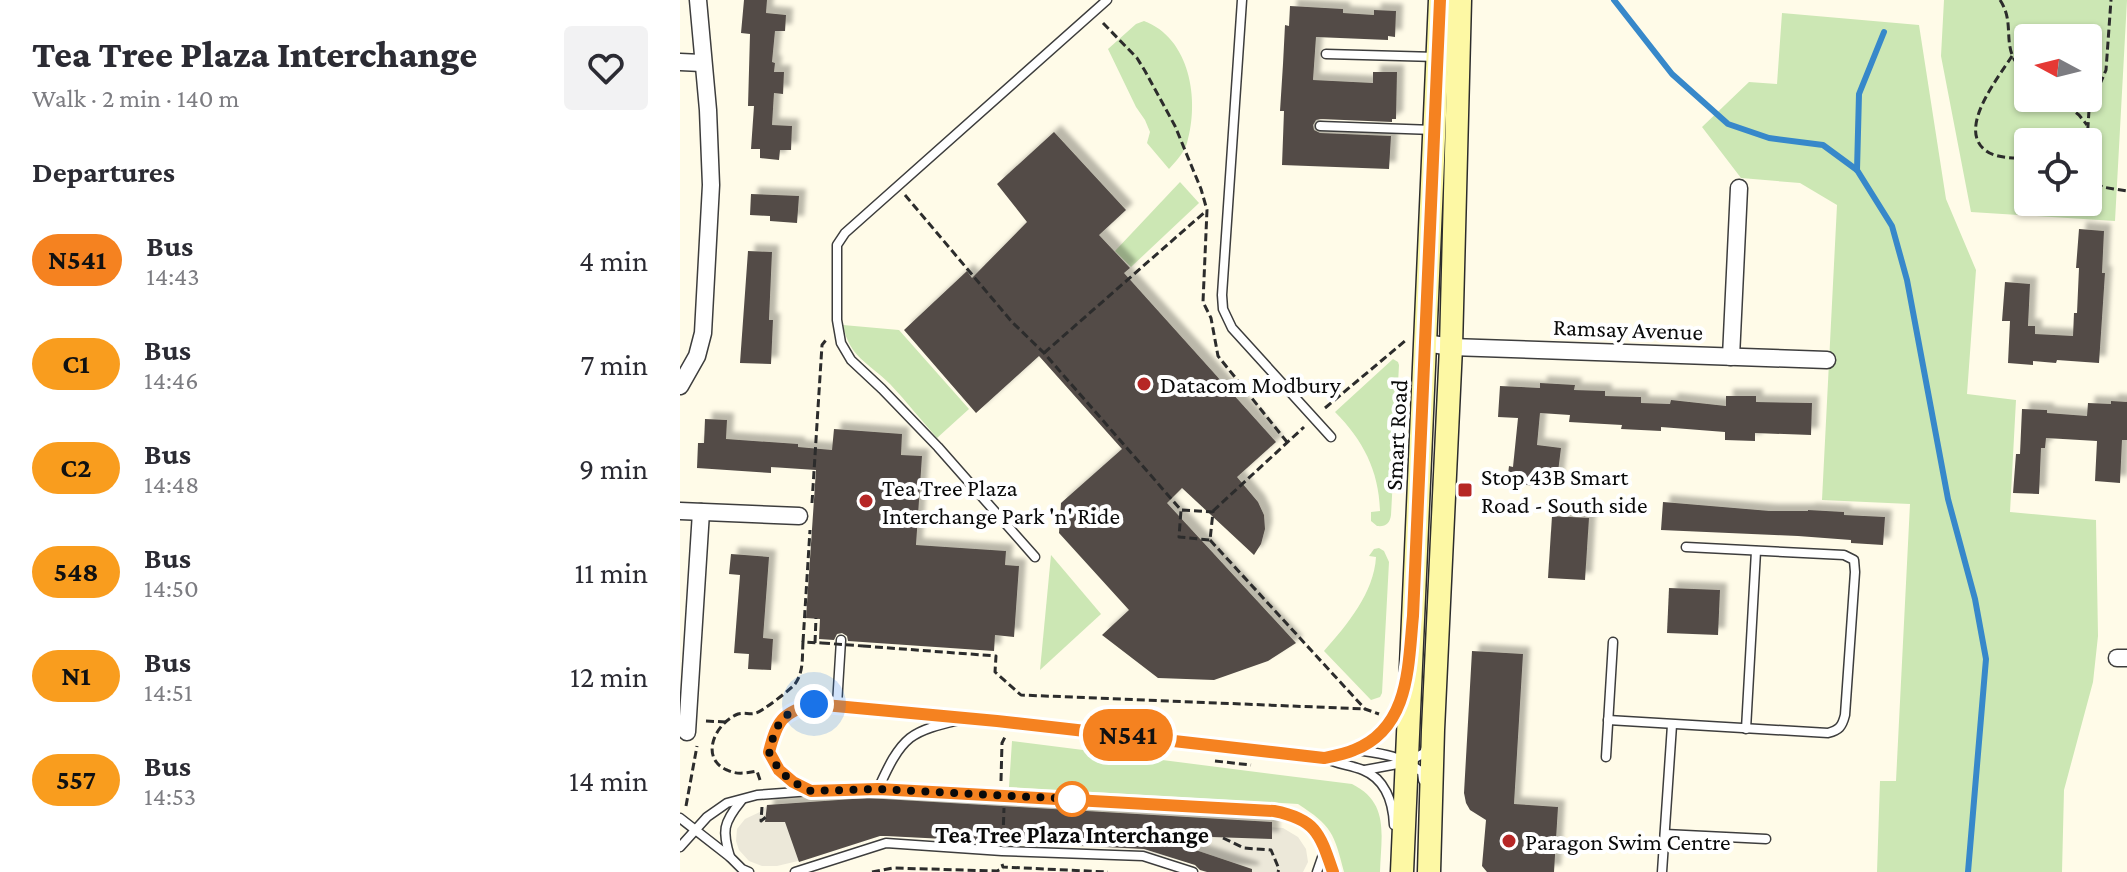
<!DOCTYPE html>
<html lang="en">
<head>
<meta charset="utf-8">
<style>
  body { margin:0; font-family:"Crimson Pro",serif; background:#f2f2f3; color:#2b2b33; height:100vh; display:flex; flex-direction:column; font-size:30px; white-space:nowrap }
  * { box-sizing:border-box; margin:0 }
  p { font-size:26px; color:#7c7c81 }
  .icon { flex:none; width:44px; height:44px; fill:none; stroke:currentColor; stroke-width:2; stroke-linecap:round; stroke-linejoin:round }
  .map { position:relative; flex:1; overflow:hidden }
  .sheet { display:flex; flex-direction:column; background:#fff; width:680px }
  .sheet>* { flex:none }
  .badge { padding:0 16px; border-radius:26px; font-size:28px; line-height:52px }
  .needle { width:52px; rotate:277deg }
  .tools { position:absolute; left:1334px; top:24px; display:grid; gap:16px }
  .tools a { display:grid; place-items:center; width:88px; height:88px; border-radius:8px; background:#fff; box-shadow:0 2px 6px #0004; font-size:40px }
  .you { position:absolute; width:40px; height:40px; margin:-20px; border:6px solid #fff; border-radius:50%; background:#1a73e8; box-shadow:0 0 0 12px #1a73e833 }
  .map>.badge { position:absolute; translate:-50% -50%; box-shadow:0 0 0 4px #fff }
  h2 { padding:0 32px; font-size:30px; line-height:72px }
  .round { display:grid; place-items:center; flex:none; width:84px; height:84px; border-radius:8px; background:#f2f2f3 }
  .summary { display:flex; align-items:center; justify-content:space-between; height:136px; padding:0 32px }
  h1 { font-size:38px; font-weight:800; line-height:60px }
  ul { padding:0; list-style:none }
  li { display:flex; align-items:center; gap:24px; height:104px; padding:0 32px }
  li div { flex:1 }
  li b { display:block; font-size:30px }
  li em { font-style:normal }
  li .badge { min-width:88px; font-weight:700; text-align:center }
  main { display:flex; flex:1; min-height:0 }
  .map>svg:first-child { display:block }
  .green { fill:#cce7b4; fill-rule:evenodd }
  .plaza { fill:#ece8d9 }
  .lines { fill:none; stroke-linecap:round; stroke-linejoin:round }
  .stream { stroke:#3788ca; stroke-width:6 }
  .building { fill:#534c47; filter:url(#shadow) }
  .service-casing { stroke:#3d3d3d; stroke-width:11 }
  .minor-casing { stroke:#3d3d3d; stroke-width:19 }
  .secondary-casing { stroke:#2c2c2c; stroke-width:25 }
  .path { stroke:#2c2c2c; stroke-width:3; stroke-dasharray:8 4; stroke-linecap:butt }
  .service { stroke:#fff; stroke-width:8 }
  .minor { stroke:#fff; stroke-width:16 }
  .secondary { stroke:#fdf8a4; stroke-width:22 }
  .path-bridge { stroke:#2c2c2c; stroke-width:3; stroke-dasharray:8 4; stroke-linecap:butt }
  .line-casing { stroke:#fff; stroke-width:18 }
  .line { stroke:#f58220; stroke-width:12 }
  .walk { stroke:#0a0a0a; stroke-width:8; stroke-dasharray:0 14.4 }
  .poi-dot { fill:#b62726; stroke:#fff; stroke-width:3 }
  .stop-dot { fill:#fff; stroke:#f58220; stroke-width:4 }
  .labels { text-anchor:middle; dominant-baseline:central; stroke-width:8; stroke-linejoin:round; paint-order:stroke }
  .street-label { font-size:24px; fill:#0a0a0a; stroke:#fff }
  .poi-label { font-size:24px; fill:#0a0a0a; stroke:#fff; text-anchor:start }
  .stop-label { font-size:24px; font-weight:bold; fill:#0a0a0a; stroke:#fff }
</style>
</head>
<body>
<main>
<section class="sheet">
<div class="summary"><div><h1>Tea Tree Plaza Interchange</h1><p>Walk · 2 min · 140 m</p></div><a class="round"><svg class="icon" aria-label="heart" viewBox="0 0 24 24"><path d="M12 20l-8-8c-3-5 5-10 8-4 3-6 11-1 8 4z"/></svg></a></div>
<h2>Departures</h2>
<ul>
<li><span class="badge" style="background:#f58220;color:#111">N541</span><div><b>Bus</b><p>14:43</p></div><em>4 min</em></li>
<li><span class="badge" style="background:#f99d1e;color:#111">C1</span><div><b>Bus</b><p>14:46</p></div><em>7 min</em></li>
<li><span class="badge" style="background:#f99d1e;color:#111">C2</span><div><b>Bus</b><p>14:48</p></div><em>9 min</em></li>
<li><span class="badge" style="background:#f99d1e;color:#111">548</span><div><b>Bus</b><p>14:50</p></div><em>11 min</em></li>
<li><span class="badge" style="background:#f99d1e;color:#111">N1</span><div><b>Bus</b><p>14:51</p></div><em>12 min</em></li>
<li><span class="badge" style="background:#f99d1e;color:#111">557</span><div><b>Bus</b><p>14:53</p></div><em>14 min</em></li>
</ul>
</section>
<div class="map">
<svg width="1447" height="872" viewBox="0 0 1447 872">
  <defs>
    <filter id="shadow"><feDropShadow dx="7" dy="-7" stdDeviation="2" flood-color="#0004"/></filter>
  </defs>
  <rect width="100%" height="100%" fill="#fffbe8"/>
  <g class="green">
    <path d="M1264,0H1447L1435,221L1291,212L1261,56ZM1348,38H1408V98H1348ZM1348,142H1408V202H1348Z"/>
    <path d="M1102,13L1239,25L1266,199L1296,270L1287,394L1336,400L1330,512L1416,520L1418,636L1413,682L1384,790L1382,872H1197L1200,781H1216L1230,504L1142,500L1157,205L1120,183L1061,178L1022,127L1069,82L1097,84Z"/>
    <path d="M464,21C510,38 520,100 507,143C504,153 496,161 489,169L467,143L470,132L465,120L456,107L428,49L456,24Z"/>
    <path d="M500,182L519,203L451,267L435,251Z"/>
    <path d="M163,325L219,330L289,409L257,438C241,420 226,401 210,384C189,363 169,357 163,325Z"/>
    <path d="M713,359L718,362L719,365L711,515C710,523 706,527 697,526L691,521V512L700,511C699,471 683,440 655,412Z"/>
    <path d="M699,548L704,551L709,562L702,693L700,697L691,700L644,651C667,625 694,593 696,557L689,556L694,549Z"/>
    <path d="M371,555L421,614L360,670Z"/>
    <path d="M332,741L672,784C710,803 701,835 700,872H664C654,833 652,826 618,804L329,787Z"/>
  </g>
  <path class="plaza" d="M180,801L603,828L618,837L626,849L628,862L623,872H545L460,850L196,835L118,861L97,866H82L69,861L59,850L56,841L57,829L65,819L82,811L87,805Z"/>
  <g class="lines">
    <g class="stream">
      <path d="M934,0L992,74L1048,124L1089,138L1143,145L1177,170L1212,226L1227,280L1268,499L1295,599L1306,659L1288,872"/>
      <path d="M1177,170L1179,94L1204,32"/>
    </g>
  </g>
  <g class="building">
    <path d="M64,0H87L86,13L106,15L105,31H95L92,62L95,63L94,72H104L103,94L94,93L92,125L112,126L111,150H100L99,160L80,158V149H71L74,106H68L70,34L61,33Z"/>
    <path d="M610,6L663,9V13L694,15V10L716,11L715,37L708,36V40L636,37L633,80L693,83V72H717L716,119H712V122L640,119L636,120L633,125L634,130L640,133L711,136L709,169L602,165L604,111H600L603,64L605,25L609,26Z"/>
    <path d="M374,132L446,210L419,235L450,268L444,273L596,442L557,477L578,502L584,515L585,529L581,544L574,555L502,488L487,503L616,643L588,661L534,680L478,678L422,635L449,610L379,533L381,503L442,449L359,356L296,413L224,330L287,271L292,278L347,222L317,184Z"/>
    <path d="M71,194L119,196L117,223L90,221V216L70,215Z"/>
    <path d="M1399,229L1424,231L1422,273H1425L1419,363L1377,360L1376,363L1353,361V365L1328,363L1330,321H1322L1325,282L1350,284L1348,326H1355V334L1393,336L1394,313H1397L1399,268H1396Z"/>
    <path d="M68,251L92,252L89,320H93L91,364L60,363Z"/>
    <path d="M860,383L895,385L894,390L925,391V396L961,397V403L990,404L991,400L1046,406V396H1076V402L1132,403L1131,435L1075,433V441L1045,440V432L981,427V431L941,429L942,425L889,422L890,415L860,413L857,445L881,448L876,488L827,483L829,466L833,467L838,418L818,417L820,386L860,388Z"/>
    <path d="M1431,401L1447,402V440H1442L1440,483L1415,481L1417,441L1366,438L1365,448H1361L1359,494L1333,493L1336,454H1340L1342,409L1367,410V413L1407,416L1408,403L1431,404Z"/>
    <path d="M25,419L47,420L46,439L118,444V447L152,450L154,429L222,434L221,455L242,456L236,545L326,551L325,565L339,566L334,637L315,635L314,651L168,641L167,636L162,633L157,634L154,640L139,639L140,619L126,618L136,470L91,467V473L17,468L18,443H24Z"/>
    <path d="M983,502L1090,511H1128V510L1164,512V515L1205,517L1203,545L1171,543V540L1118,536L981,530Z"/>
    <path d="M872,516L909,518L905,580L868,578Z"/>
    <path d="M51,554L89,557L83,638L93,639L91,670L68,669L69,654L54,653L60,575L49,574Z"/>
    <path d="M989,588L1040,590L1038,635L987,633Z"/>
    <path d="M792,651L843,654L834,804L878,807L874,872H807L802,866L806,820L790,810L786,803L784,793Z"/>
    <path d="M187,798L592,822V839L471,835L572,869V872H527L520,870L515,865L464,849L206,836H200L119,862L105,822H85L87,805Z"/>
  </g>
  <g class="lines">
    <defs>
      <g id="service">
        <path d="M562,0L542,295L543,309L552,328L651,437"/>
        <path d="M646,54L757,57"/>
        <path d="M640,126L754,130"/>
        <path d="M355,557L258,447L202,389L171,360L161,343L157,320V245L165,233L427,0"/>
        <path d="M157,705L161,640"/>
        <path d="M928,720L1148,733C1159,730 1162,727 1165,715L1175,572L1174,560L1164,555L1006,547"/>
        <path d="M1066,729L1076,551"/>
        <path d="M676,750C706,754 718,755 742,772L743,780"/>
        <path d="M926,757L933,642"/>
        <path d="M645,758C655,756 667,754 676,750C697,740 714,720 722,699"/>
        <path d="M685,770L728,762L744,753L746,748"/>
        <path d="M198,789C206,772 215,750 230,738C243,728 263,724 280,720"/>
        <path d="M131,791C109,780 101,773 89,752C98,716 110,704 148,705L288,718L644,758C657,764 670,765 683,770C705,779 713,802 714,825"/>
        <path d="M0,818L50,857L62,869L69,872"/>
        <path d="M985,834L1086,839"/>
        <path d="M0,847L27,817L47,803L77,795L131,791L198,789L594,811C636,819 640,834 653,872"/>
        <path d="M50,857C42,831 43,823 61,801"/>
        <path d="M115,872L206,843L322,851L463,856L513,872"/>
        <path d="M637,872L645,849"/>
        <path d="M982,872L992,725"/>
      </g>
      <g id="minor">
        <path d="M0,62L22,63"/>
        <path d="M746,343L771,347L1147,360"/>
        <path d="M1051,357L1059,188"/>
        <path d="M0,386L17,356L23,333L31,185L28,110L18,0"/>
        <path d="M0,511L119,516"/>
        <path d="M1437,658H1447"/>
        <path d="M7,732L21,512"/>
      </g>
      <g id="secondary">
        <path d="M722,872L760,0"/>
        <path d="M749,872L753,730L771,347L780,0"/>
      </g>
    </defs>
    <use href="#service" class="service-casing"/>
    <use href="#minor" class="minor-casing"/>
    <use href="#secondary" class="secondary-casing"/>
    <g class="path">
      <path d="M1320,0C1334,21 1324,40 1334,59C1337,65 1343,69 1348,73"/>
      <path d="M423,23L457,58L465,71L495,126L521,189L527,210L523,302L531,318L538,356L607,442"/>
      <path d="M1332,56C1319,77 1277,128 1305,150C1316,159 1335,158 1348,158"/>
      <path d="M1377,98L1399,115L1407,125"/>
      <path d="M1407,142L1409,110L1426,70L1431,0"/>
      <path d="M1408,159L1413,176L1422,187L1447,191"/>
      <path d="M225,195L332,322L364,353L501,510L533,512L530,540L499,537L501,510"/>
      <path d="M364,353L526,211"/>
      <path d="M645,408L725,341"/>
      <path d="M132,503L142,345L146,340"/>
      <path d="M533,511L624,427"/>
      <path d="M530,540L685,709L699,714"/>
      <path d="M123,642L130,530"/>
      <path d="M135,643L136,618"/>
      <path d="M183,646L316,656L315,672L341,695L685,709"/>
      <path d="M26,721L46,722"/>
      <path d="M535,761L571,765"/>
      <path d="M80,780L77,771C66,773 57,775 47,770C19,758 35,723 58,714C64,712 70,715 76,713C83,711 111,689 115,684C124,672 122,656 123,642L142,643"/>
      <path d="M321,781L322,743L325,737"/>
      <path d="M6,806L17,746"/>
      <path d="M82,807L81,821L86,817"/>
      <path d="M323,837L324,808"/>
      <path d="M543,838L564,848L591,850L599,869L598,872"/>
      <path d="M322,864L323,867L428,872"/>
      <path d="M192,872L213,868L317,871L323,868"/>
    </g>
    <use href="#service" class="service"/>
    <use href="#minor" class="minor"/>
    <use href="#secondary" class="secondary"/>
    <path class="path-bridge" d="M142,643L183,646"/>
  </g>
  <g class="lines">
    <defs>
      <path id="line" d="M653,872C640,834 636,819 594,811L198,789L131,791L113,782L99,770L89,752C97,721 102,712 134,704L317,721L644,758C654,756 665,754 674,750C730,728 728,666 733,616L760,0"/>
    </defs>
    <use href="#line" class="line-casing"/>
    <use href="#line" class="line"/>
    <path class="walk" d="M134,704C102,712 97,721 89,752L99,770L113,782L131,791L198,789L392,799"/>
  </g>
  <g class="poi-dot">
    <circle cx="464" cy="384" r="8"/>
    <rect x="777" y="482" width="16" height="16" rx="4"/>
    <circle cx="186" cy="501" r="8"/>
    <circle cx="829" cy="841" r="8"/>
  </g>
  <circle class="stop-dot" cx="392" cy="799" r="16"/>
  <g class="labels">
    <g class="street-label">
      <text transform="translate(948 329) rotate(2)">Ramsay Avenue</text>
      <text transform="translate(716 435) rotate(-87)">Smart Road</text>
    </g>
    <g class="poi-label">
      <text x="480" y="384">Datacom Modbury</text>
      <text x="801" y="476">Stop 43B Smart<tspan x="801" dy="28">Road - South side</tspan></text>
      <text x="202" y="487">Tea Tree Plaza<tspan x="202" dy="28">Interchange Park 'n' Ride</tspan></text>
      <text x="845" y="841">Paragon Swim Centre</text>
    </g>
    <g class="stop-label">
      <text x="392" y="834">Tea Tree Plaza Interchange</text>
    </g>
  </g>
</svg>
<div class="tools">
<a><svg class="needle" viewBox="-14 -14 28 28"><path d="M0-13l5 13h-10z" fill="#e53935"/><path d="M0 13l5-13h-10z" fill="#7c7c81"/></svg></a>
<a><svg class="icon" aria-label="locate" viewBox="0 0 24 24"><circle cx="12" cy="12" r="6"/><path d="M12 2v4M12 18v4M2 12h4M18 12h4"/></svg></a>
</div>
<div class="you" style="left:134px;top:704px"></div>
<b class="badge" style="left:448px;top:735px;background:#f58220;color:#111">N541</b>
</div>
</main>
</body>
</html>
